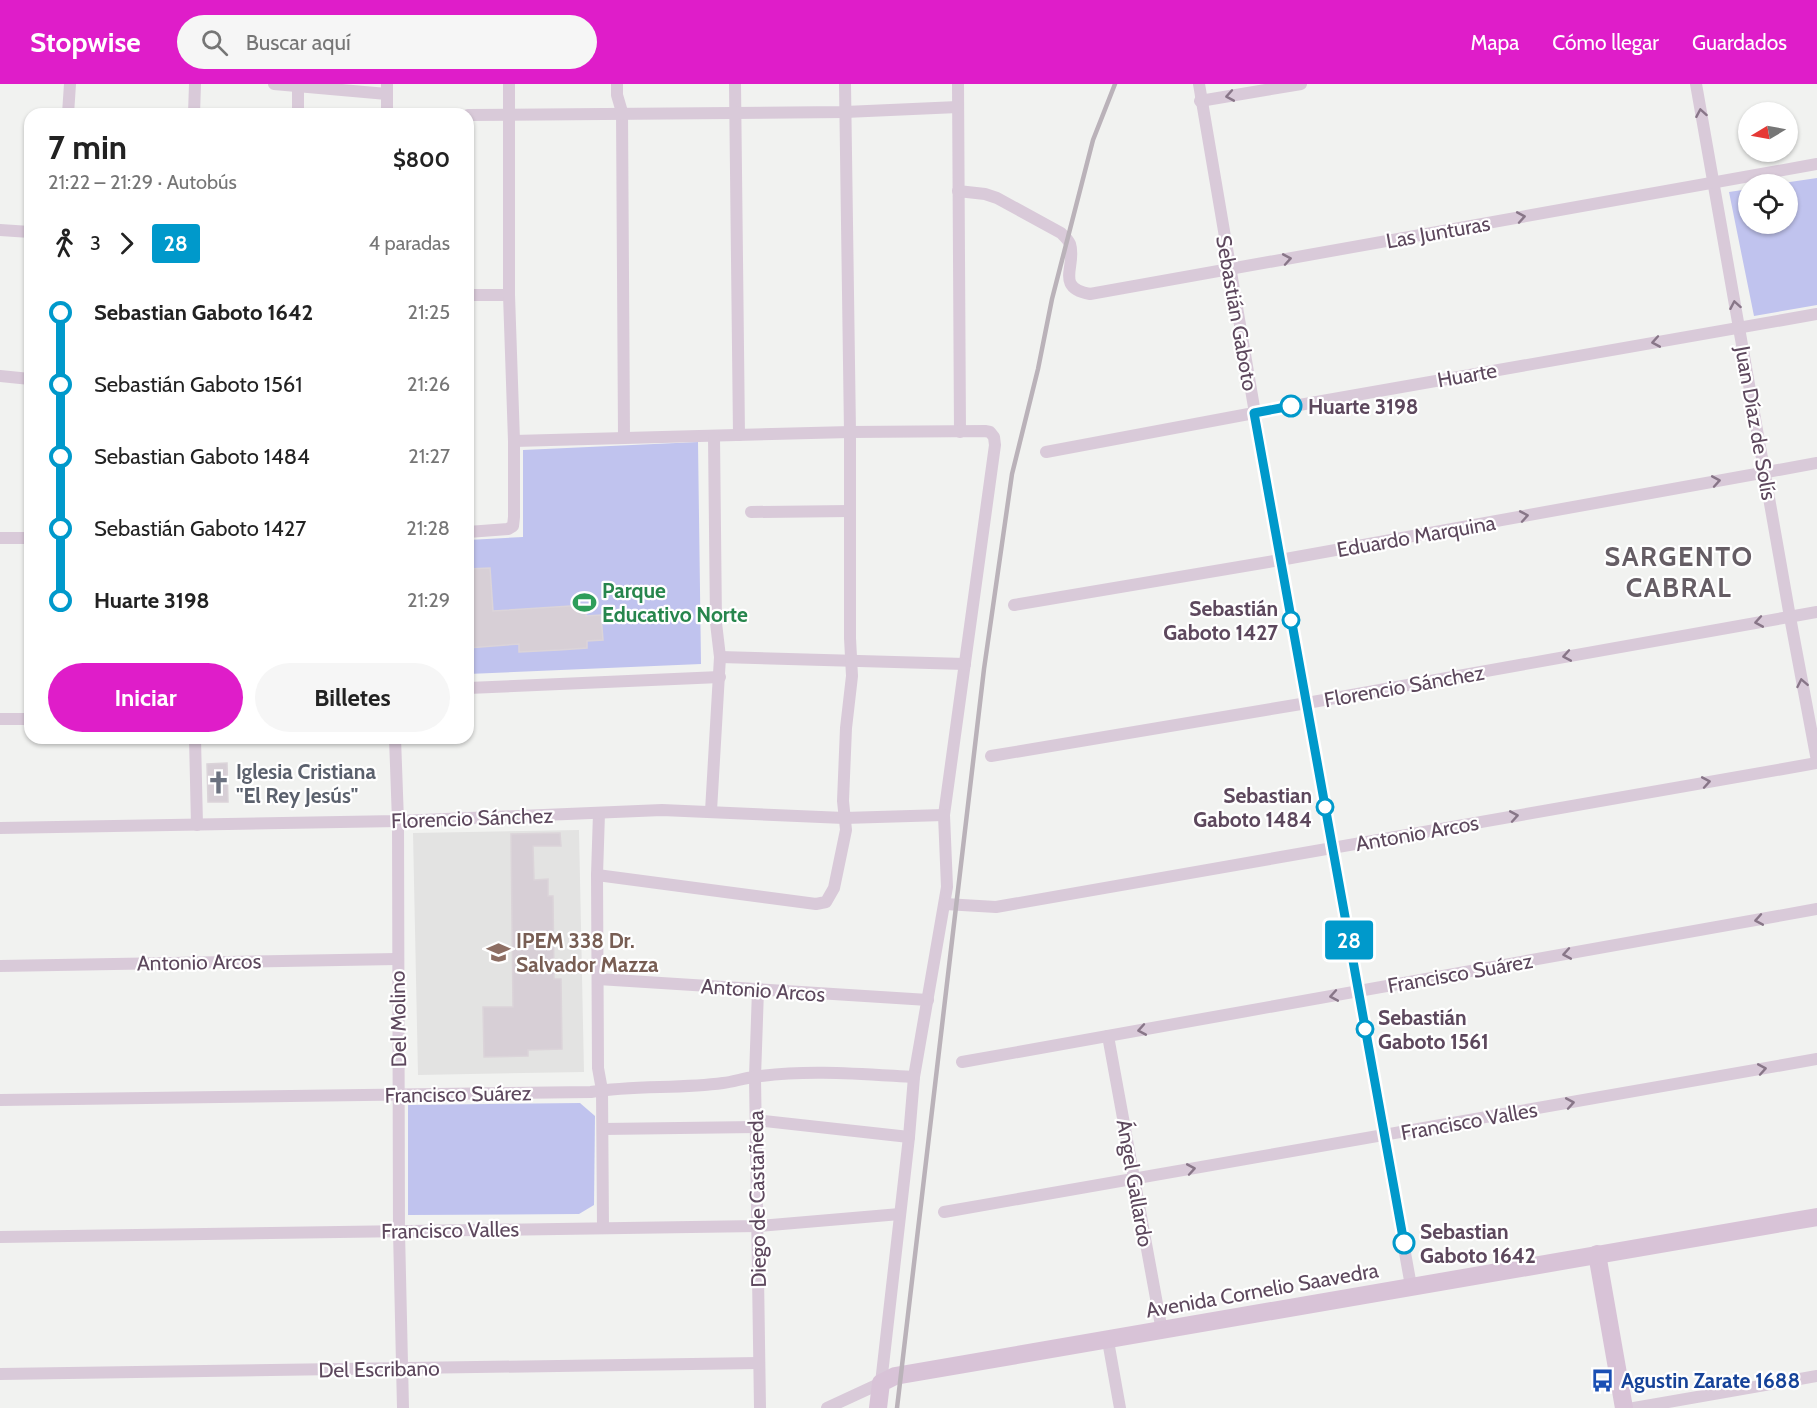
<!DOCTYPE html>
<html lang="es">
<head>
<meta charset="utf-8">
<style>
  body { margin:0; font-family:Cabin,sans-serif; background:#f6f6f6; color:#222; height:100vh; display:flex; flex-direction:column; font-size:22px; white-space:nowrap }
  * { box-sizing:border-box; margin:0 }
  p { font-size:20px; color:#767676 }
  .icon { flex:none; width:33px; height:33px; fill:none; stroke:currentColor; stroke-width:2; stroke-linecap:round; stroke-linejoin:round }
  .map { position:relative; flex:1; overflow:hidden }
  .drawer { position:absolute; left:24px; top:24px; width:450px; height:636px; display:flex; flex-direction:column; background:#fff; border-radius:18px; box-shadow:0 2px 4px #0004 }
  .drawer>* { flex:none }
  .badge { padding:0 12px; border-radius:4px; font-size:21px; line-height:39px }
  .needle { width:39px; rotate:260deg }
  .fabs { position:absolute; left:1738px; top:18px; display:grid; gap:12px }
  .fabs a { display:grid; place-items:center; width:60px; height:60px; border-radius:50%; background:#fff; box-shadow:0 2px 4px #0004; font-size:30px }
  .map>.badge { position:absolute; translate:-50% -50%; box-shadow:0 0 0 3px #fff }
  .legs { display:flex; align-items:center; gap:9px; height:66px; padding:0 24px; font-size:20px }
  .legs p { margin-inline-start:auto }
  .head { display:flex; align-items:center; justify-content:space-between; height:102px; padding:0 24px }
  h1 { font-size:33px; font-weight:700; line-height:45px }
  .cta { display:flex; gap:12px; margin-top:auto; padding:12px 24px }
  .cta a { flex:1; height:69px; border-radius:36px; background:#df1dc9; color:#fff; font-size:24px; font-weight:700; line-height:69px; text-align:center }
  .cta a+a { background:#f6f6f6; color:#222 }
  ul { padding:0 24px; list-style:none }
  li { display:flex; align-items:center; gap:21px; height:72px; font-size:22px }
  li i { display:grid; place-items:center; width:9px; height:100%; margin:0 8px; background:currentColor }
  li i::after { content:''; width:15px; height:15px; margin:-8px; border:4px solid; border-radius:50%; background:#fff }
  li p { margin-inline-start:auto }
  li:first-child i { background:linear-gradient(#0000 50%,currentColor 0) }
  li:last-child i { background:linear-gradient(currentColor 50%,#0000 0) }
  header { display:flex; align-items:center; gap:36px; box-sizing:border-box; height:84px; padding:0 30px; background:#df1dc9; color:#fff }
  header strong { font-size:28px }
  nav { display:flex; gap:33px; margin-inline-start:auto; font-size:21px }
  .search { width:420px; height:54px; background:#f6f6f6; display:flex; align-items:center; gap:15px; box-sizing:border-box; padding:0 21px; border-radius:33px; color:#767676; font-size:22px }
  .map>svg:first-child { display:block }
  .education { fill:#e3e3e2 }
  .green { fill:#c0c3ee }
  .building { fill:#d7cfd6; stroke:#dbd4d9; stroke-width:1.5 }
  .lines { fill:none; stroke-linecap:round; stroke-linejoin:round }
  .street { stroke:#d9cad9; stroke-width:12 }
  .secondary { stroke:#d8c3d7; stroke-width:18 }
  .rail { stroke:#bab2b9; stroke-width:4.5 }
  .oneway { stroke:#887688 }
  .line-1-casing { stroke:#fff; stroke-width:14 }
  .line-1 { stroke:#0099cb; stroke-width:9 }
  .stop-1-dot { fill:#fff; stroke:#0099cb; stroke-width:3 }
  .labels { text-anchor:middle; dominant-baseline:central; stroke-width:4.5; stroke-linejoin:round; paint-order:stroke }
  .street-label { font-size:21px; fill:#5d485d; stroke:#fff }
  .stop-label { font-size:21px; font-weight:bold; fill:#5d485d; stroke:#fff; text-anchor:start }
  .leisure-label { font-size:21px; font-weight:bold; fill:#27864d; stroke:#fff; text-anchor:start }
  .worship-label { font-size:21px; font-weight:bold; fill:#5b616d; stroke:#fff; text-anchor:start }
  .education-label { font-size:21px; font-weight:bold; fill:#785e54; stroke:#fff; text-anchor:start }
  .transit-label { font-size:21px; font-weight:bold; fill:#164399; stroke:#fff; text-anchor:start }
  .district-label { font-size:27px; font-weight:bold; letter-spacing:1.5px; fill:#655d64; stroke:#fff }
</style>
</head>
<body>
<header>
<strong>Stopwise</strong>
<div class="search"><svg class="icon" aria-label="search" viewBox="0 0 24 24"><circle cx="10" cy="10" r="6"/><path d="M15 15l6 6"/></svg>Buscar aquí</div>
<nav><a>Mapa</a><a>Cómo llegar</a><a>Guardados</a></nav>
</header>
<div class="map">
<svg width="1817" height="1324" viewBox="0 0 1817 1324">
  <rect width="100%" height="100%" fill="#f1f2f0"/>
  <path class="education" d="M579,746L584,988L418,991L413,749Z"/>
  <g class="green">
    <path d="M1817,94V221L1754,232L1729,108L1749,105V140H1788V100H1776Z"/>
    <path d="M698,358L701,580L468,590V456L523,453V366Z"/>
    <path d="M580,1019L595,1032L594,1121L579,1130L408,1131V1021Z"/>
  </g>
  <g class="building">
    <path d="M490,484L493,527L586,521V532L601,531L603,556L587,557V564L559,566L519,568V560L468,564V485Z"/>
    <path d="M227,679L228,718H208L207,680Z"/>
    <path d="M560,749L561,762H533L534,796L548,795V812H553L554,895H561L562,965L528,966V972L484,973L483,923H513L511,750Z"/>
  </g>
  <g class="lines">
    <g class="street">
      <path d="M274,0L387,10"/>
      <path d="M387,0V30"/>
      <path d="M617,0V11L622,28L624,353"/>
      <path d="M735,0L739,351"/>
      <path d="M958,0L960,348"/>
      <path d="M1199,0L1280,476L1411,1202"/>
      <path d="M1696,0L1790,533L1817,677"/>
      <path d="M1200,17L1301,0"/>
      <path d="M68,30L70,0"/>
      <path d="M194,30L195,0"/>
      <path d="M298,30V0"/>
      <path d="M468,31L845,28L958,23"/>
      <path d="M958,107L985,110L997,114L1061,149C1064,152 1068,155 1070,160C1077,181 1054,204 1090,210L1817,80"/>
      <path d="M0,146L30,148"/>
      <path d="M468,211H509"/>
      <path d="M0,292L30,295"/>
      <path d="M514,357L850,348L985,347L990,348L994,353L995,361L944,731L947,803L914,993L909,1053L881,1299L827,1324"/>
      <path d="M1046,368L1254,329L1817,230"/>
      <path d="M751,428L850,427"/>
      <path d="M468,448L508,445L513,442L514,433V357L509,211V0"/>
      <path d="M0,454H30"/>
      <path d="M1014,521L1280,476L1817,379"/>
      <path d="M720,573L965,580"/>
      <path d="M468,604L720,593"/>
      <path d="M0,635H30"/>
      <path d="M195,654L197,741"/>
      <path d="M395,654L398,737L399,1147L403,1324"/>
      <path d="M991,672L1307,619L1817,528"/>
      <path d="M711,727L720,573L716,539L714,352"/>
      <path d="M599,729L597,791L598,984L602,1006L603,1144"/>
      <path d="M0,744L398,737L662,726L844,734L944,731"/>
      <path d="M597,791L816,820L826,818L834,804L846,746L843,717L846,644L852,592L850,554V348L845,0"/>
      <path d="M945,820L996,823L1817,679"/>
      <path d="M0,882L397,875"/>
      <path d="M598,895L928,916"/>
      <path d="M758,906L755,993L760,1324"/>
      <path d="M1108,952L1162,1247"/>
      <path d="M962,978L1817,825"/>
      <path d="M0,1016L591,1008C635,1001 679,1005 723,999C733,998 744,994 754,993C806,985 861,990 914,993"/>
      <path d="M756,1036L909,1053"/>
      <path d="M603,1045L756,1043"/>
      <path d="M944,1128L1817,975"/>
      <path d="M0,1153L758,1142L900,1130"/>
      <path d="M1108,1257L1120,1324"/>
      <path d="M0,1290L759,1279"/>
      <path d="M1634,1324L1817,1292"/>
    </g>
    <g class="secondary">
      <path d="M1597,1170L1624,1324"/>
      <path d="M878,1324L881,1299L895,1292L1817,1133"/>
    </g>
    <path class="rail" d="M897,1324L984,585L1012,390L1038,285L1052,215L1093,56L1115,0"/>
  </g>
  <defs><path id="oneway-chevron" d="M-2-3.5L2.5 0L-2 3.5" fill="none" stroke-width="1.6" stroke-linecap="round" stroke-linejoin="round" transform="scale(1.5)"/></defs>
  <g class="oneway">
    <use href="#oneway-chevron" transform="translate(1230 12) rotate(170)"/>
    <use href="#oneway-chevron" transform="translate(1701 29) rotate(-100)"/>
    <use href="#oneway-chevron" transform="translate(1521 133) rotate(-10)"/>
    <use href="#oneway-chevron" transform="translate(1287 175) rotate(-10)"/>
    <use href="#oneway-chevron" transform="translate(1735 221) rotate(-100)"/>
    <use href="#oneway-chevron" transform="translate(1656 258) rotate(170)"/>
    <use href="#oneway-chevron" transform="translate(1716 397) rotate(-10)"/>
    <use href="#oneway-chevron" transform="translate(1524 432) rotate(-10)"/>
    <use href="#oneway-chevron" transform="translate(1759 538) rotate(170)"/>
    <use href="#oneway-chevron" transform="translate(1567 572) rotate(170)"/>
    <use href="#oneway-chevron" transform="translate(1802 599) rotate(-101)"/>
    <use href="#oneway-chevron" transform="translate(1706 698) rotate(-10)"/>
    <use href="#oneway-chevron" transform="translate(1514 732) rotate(-10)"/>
    <use href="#oneway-chevron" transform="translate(1759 836) rotate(170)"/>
    <use href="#oneway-chevron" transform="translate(1567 870) rotate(170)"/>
    <use href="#oneway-chevron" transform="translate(1334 912) rotate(170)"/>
    <use href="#oneway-chevron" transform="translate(1142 946) rotate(170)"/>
    <use href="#oneway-chevron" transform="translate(1762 985) rotate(-10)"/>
    <use href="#oneway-chevron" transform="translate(1570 1019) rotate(-10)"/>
    <use href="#oneway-chevron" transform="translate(1191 1085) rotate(-10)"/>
  </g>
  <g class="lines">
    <defs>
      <path id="line-1" d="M1291,322L1254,329L1404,1159"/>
    </defs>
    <use href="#line-1" class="line-1-casing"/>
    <use href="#line-1" class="line-1"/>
  </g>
  <defs>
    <symbol id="stadium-bare" viewBox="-9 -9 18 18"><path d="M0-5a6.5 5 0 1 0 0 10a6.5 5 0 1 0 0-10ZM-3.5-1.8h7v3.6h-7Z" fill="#2e9e5b" stroke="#fff" stroke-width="2.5" paint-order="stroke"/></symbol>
    <symbol id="church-bare" viewBox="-9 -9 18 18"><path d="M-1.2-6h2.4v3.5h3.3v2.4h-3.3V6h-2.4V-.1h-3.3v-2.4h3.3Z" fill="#6b7280" stroke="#fff" stroke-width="2.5" paint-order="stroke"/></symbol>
    <symbol id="school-bare" viewBox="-9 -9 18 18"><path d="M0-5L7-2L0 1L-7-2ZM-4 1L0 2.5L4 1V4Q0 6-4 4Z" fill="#8d6e63" stroke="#fff" stroke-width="2.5" paint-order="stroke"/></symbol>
    <symbol id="bus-bare" viewBox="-9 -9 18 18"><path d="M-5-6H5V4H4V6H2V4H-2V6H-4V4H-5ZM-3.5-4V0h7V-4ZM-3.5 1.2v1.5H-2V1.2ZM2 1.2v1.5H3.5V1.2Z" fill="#1a4fb4" stroke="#fff" stroke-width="2.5" paint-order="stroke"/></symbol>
  </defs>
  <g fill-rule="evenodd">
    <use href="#stadium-bare" x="568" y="502" width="33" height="33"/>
    <use href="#church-bare" x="202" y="682" width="33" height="33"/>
    <use href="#school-bare" x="482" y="852" width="33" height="33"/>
    <use href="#bus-bare" x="1586" y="1280" width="33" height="33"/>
  </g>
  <g class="stop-1-dot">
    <circle cx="1291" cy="322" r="10"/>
    <circle cx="1291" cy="536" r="8"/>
    <circle cx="1325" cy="723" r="8"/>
    <circle cx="1365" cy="945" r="8"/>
    <circle cx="1404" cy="1159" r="10"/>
  </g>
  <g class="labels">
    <g class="street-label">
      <text transform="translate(1438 148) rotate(-10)">Las Junturas</text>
      <text transform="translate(1237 229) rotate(80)">Sebastián Gaboto</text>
      <text transform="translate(1467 291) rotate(-10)">Huarte</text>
      <text transform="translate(1756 339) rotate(80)">Juan Díaz de Solís</text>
      <text transform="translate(1416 452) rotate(-10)">Eduardo Marquina</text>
      <text transform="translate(1404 602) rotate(-10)">Florencio Sánchez</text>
      <text transform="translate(472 734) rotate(-2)">Florencio Sánchez</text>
      <text transform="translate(1417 749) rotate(-10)">Antonio Arcos</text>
      <text transform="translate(199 878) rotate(-1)">Antonio Arcos</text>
      <text transform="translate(1460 889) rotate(-10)">Francisco Suárez</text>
      <text transform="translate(763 906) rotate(4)">Antonio Arcos</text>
      <text transform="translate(398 935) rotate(-91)">Del Molino</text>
      <text transform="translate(458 1010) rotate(-1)">Francisco Suárez</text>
      <text transform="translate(1469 1037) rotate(-10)">Francisco Valles</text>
      <text transform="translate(1135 1099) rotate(80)">Ángel Gallardo</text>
      <text transform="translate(757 1115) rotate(-91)">Diego de Castañeda</text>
      <text transform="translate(450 1146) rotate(-1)">Francisco Valles</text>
      <text transform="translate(1262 1206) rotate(-10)">Avenida Cornelio Saavedra</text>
      <text transform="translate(379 1285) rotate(-1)">Del Escribano</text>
    </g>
    <g class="stop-label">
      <text x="1308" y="322">Huarte 3198</text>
      <text x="1278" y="524" text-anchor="end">Sebastián<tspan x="1278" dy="24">Gaboto 1427</tspan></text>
      <text x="1312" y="711" text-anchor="end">Sebastian<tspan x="1312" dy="24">Gaboto 1484</tspan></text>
      <text x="1378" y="933">Sebastián<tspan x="1378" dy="24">Gaboto 1561</tspan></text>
      <text x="1420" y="1147">Sebastian<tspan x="1420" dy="24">Gaboto 1642</tspan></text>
    </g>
    <g class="leisure-label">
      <text x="602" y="506">Parque<tspan x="602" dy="24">Educativo Norte</tspan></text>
    </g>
    <g class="worship-label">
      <text x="236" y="687">Iglesia Cristiana<tspan x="236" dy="24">"El Rey Jesús"</tspan></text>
    </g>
    <g class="education-label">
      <text x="516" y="856">IPEM 338 Dr.<tspan x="516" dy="24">Salvador Mazza</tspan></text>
    </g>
    <g class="transit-label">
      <text x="1621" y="1296">Agustin Zarate 1688</text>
    </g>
    <g class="district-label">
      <text x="1679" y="472">SARGENTO<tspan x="1679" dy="31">CABRAL</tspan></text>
    </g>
  </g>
</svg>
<div class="fabs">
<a><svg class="needle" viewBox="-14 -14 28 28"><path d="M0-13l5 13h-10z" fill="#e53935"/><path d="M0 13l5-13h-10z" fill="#767676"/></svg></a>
<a><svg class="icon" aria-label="locate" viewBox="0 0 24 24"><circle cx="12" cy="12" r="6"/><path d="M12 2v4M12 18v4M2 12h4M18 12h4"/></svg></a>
</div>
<b class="badge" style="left:1349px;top:856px;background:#0099cb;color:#fff">28</b>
<section class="drawer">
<div class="head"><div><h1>7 min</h1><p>21:22 – 21:29 · Autobús</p></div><b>$800</b></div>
<div class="legs"><svg class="icon" aria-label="walk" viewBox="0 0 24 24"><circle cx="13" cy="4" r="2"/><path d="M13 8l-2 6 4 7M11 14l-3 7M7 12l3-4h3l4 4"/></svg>3<svg class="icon" aria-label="forward" viewBox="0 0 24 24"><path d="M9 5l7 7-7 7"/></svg><b class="badge" style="background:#0099cb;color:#fff">28</b><p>4 paradas</p></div>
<ul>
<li><i style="color:#0099cb"></i><b>Sebastian Gaboto 1642</b><p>21:25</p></li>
<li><i style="color:#0099cb"></i><span>Sebastián Gaboto 1561</span><p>21:26</p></li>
<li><i style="color:#0099cb"></i><span>Sebastian Gaboto 1484</span><p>21:27</p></li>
<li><i style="color:#0099cb"></i><span>Sebastián Gaboto 1427</span><p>21:28</p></li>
<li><i style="color:#0099cb"></i><b>Huarte 3198</b><p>21:29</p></li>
</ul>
<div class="cta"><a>Iniciar</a><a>Billetes</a></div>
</section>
</div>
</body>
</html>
